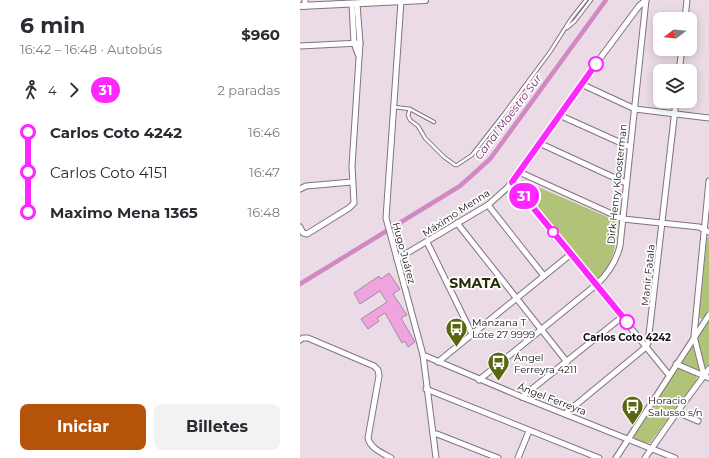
<!DOCTYPE html>
<html lang="es">
<head>
<meta charset="utf-8">
<style>
  body { margin:0; font-family:Montserrat,sans-serif; background:#f2f2f3; color:#2b2b33; height:100vh; display:flex; flex-direction:column; font-size:15px; white-space:nowrap }
  * { box-sizing:border-box; margin:0 }
  p { font-size:13px; color:#7c7c81 }
  .icon { flex:none; width:22px; height:22px; fill:none; stroke:currentColor; stroke-width:2; stroke-linecap:round; stroke-linejoin:round }
  .map { position:relative; flex:1; overflow:hidden }
  .details { display:flex; flex-direction:column; background:#fff; width:300px }
  .details>* { flex:none }
  .badge { padding:0 8px; border-radius:13px; font-size:14px; line-height:26px }
  .needle { width:26px; rotate:254deg }
  .tools { position:absolute; left:353px; top:12px; display:grid; gap:8px }
  .tools a { display:grid; place-items:center; width:44px; height:44px; border-radius:8px; background:#fff; box-shadow:0 2px 10px #0003; font-size:20px }
  .map>.badge { position:absolute; translate:-50% -50%; box-shadow:0 0 0 2px #fff }
  .legs { display:flex; align-items:center; gap:6px; height:44px; padding:0 20px; font-size:13px }
  .legs p { margin-inline-start:auto }
  .head { display:flex; align-items:center; justify-content:space-between; height:68px; padding:0 20px }
  h1 { font-size:22px; font-weight:700; line-height:30px }
  .primary-button { display:flex; gap:8px; margin-top:auto; padding:8px 20px }
  .primary-button a { flex:1; height:46px; border-radius:8px; background:#b45309; color:#fff; font-size:16px; font-weight:700; line-height:46px; text-align:center }
  .primary-button a+a { background:#f2f2f3; color:#2b2b33 }
  ul { padding:0 20px; list-style:none }
  li { display:flex; align-items:center; gap:14px; height:40px; font-size:15px }
  li i { display:grid; place-items:center; width:6px; height:100%; margin:0 5px; background:currentColor }
  li i::after { content:''; width:10px; height:10px; margin:-5px; border:3px solid; border-radius:50%; background:#fff }
  li p { margin-inline-start:auto }
  li:first-child i { background:linear-gradient(#0000 50%,currentColor 0) }
  li:last-child i { background:linear-gradient(currentColor 50%,#0000 0) }
  main { display:flex; flex:1; min-height:0 }
  .map>svg:first-child { display:block }
  .green { fill:#b1c379 }
  .lines { fill:none; stroke-linecap:round; stroke-linejoin:round }
  .canal { stroke:#d289c3; stroke-width:4.5 }
  .building { fill:#efa4df; stroke:#9e8f9a }
  .service-casing { stroke:#81737e; stroke-width:4.5 }
  .minor-casing { stroke:#81737e; stroke-width:7 }
  .tertiary-casing { stroke:#81737e; stroke-width:8 }
  .service { stroke:#fff; stroke-width:2.5 }
  .minor { stroke:#fff; stroke-width:5 }
  .tertiary { stroke:#fff; stroke-width:6 }
  .line-1-casing { stroke:#fff; stroke-width:9 }
  .line-1 { stroke:#fe27ff; stroke-width:6 }
  .stop-1-dot { fill:#fff; stroke:#fe27ff; stroke-width:2 }
  .labels { text-anchor:middle; dominant-baseline:central; stroke-width:3.5; stroke-linejoin:round; paint-order:stroke }
  .street-label { font-size:10px; fill:#140f13; stroke:#fff }
  .poi-label { font-size:10px; fill:#140f13; stroke:#fff; text-anchor:start }
  .stop-label { font-size:10px; font-weight:bold; fill:#140f13; stroke:#fff }
  .water-label { font-size:11px; font-style:italic; fill:#7e2870; stroke:#fff }
  .district-label { font-size:14px; font-weight:bold; fill:#262d06; stroke:#fff }
</style>
</head>
<body>
<main>
<section class="details">
<div class="head"><div><h1>6 min</h1><p>16:42 – 16:48 · Autobús</p></div><b>$960</b></div>
<div class="legs"><svg class="icon" aria-label="walk" viewBox="0 0 24 24"><circle cx="13" cy="4" r="2"/><path d="M13 8l-2 6 4 7M11 14l-3 7M7 12l3-4h3l4 4"/></svg>4<svg class="icon" aria-label="forward" viewBox="0 0 24 24"><path d="M9 5l7 7-7 7"/></svg><b class="badge" style="background:#fe27ff;color:#fff">31</b><p>2 paradas</p></div>
<ul>
<li><i style="color:#fe27ff"></i><b>Carlos Coto 4242</b><p>16:46</p></li>
<li><i style="color:#fe27ff"></i><span>Carlos Coto 4151</span><p>16:47</p></li>
<li><i style="color:#fe27ff"></i><b>Maximo Mena 1365</b><p>16:48</p></li>
</ul>
<div class="primary-button"><a>Iniciar</a><a>Billetes</a></div>
</section>
<div class="map">
<svg width="409" height="458" viewBox="0 0 409 458">
  <rect width="100%" height="100%" fill="#ebdbe6"/>
  <g class="green">
    <path d="M222,180L319,222L314,251L307,270L295,282L219,187Z"/>
    <path d="M409,237V310L403,318L401,319L399,317L407,238Z"/>
    <path d="M409,318V366L406,367L404,365L396,338Z"/>
    <path d="M392,346L394,347L400,367L399,370L396,371L380,363L389,347Z"/>
    <path d="M378,368L396,376L397,380L350,443H345L334,438L333,435L376,369Z"/>
  </g>
  <g class="lines">
    <path class="canal" d="M0,284L160,186L190,159L306,0"/>
  </g>
  <path class="building" d="M89,273L100,289L93,294L107,315L101,318L115,342L108,347L105,341L102,343L85,313L77,318L79,321L68,329L61,319L87,302L80,291L60,304L54,293L79,276L81,279Z"/>
  <g class="lines">
    <defs>
      <g id="service">
        <path d="M267,28L275,21L291,0"/>
        <path d="M94,107L110,109L134,122"/>
        <path d="M110,109L108,115L110,120L118,126L125,138L144,157L155,165H157L172,155L204,114L250,52L271,19L286,0"/>
      </g>
      <g id="minor">
        <path d="M5,0V6"/>
        <path d="M101,1L86,218L123,355L136,458"/>
        <path d="M52,4L54,43L58,54"/>
        <path d="M385,19L387,0"/>
        <path d="M0,46L60,43"/>
        <path d="M379,71L382,49"/>
        <path d="M281,84L335,109L409,118"/>
        <path d="M259,115L330,147"/>
        <path d="M239,143L326,183"/>
        <path d="M219,172L323,219L399,227L409,232"/>
        <path d="M212,182L369,375"/>
        <path d="M0,189L6,186L52,182"/>
        <path d="M188,205L244,276"/>
        <path d="M157,223L267,362"/>
        <path d="M0,227L3,233L7,234L49,208L54,203L52,166L60,43L57,4"/>
        <path d="M127,242L172,334"/>
        <path d="M97,259L188,205L208,187L281,84L339,6L346,0"/>
        <path d="M0,340L3,338H8L74,366L78,370L79,376L68,438C70,448 82,453 91,458"/>
        <path d="M123,355L222,397L375,458"/>
        <path d="M138,362L271,254"/>
        <path d="M376,364L409,378"/>
        <path d="M404,376L394,336L409,181"/>
        <path d="M179,380L296,285C308,274 316,262 320,246L346,0"/>
        <path d="M126,389L299,458"/>
        <path d="M222,397L322,317"/>
        <path d="M377,412L398,421"/>
        <path d="M266,413L346,347L348,343L376,101"/>
        <path d="M133,434H137L198,458"/>
        <path d="M218,458L229,431"/>
        <path d="M316,458L409,315"/>
        <path d="M345,458L377,412L409,369"/>
      </g>
      <path id="tertiary" d="M0,6L125,0"/>
    </defs>
    <use href="#service" class="service-casing"/>
    <use href="#minor" class="minor-casing"/>
    <use href="#tertiary" class="tertiary-casing"/>
    <use href="#service" class="service"/>
    <use href="#minor" class="minor"/>
    <use href="#tertiary" class="tertiary"/>
  </g>
  <g class="lines">
    <defs>
      <path id="line-1" d="M296,64L212,182L327,322"/>
    </defs>
    <use href="#line-1" class="line-1-casing"/>
    <use href="#line-1" class="line-1"/>
  </g>
  <defs>
    <symbol id="bus-pin" viewBox="-11 -11 22 30"><path d="M0 17L-7.5 6A9.5 9.5 0 1 1 7.5 6Z" fill="#586710" stroke="#fff"/><path d="M-5-6H5V4H4V6H2V4H-2V6H-4V4H-5ZM-3.5-4V0h7V-4ZM-3.5 1.2v1.5H-2V1.2ZM2 1.2v1.5H3.5V1.2Z" fill="#fff"/></symbol>
  </defs>
  <g fill-rule="evenodd">
    <use href="#bus-pin" x="144" y="316" width="25" height="34"/>
    <use href="#bus-pin" x="186" y="350" width="25" height="34"/>
    <use href="#bus-pin" x="320" y="394" width="25" height="34"/>
  </g>
  <g class="stop-1-dot">
    <circle cx="296" cy="64" r="7"/>
    <circle cx="253" cy="232" r="5"/>
    <circle cx="327" cy="322" r="7"/>
  </g>
  <g class="labels">
    <g class="street-label">
      <text transform="translate(317 184) rotate(-84)">Dirk Henry Kloosterman</text>
      <text transform="translate(156 213) rotate(-33)">Máximo Menna</text>
      <text transform="translate(104 253) rotate(75)">Hugo Juárez</text>
      <text transform="translate(348 275) rotate(-84)">Manir Fatala</text>
      <text transform="translate(252 399) rotate(21)">Ángel Ferreyra</text>
    </g>
    <g class="poi-label">
      <text x="172" y="322">Manzana T<tspan x="172" dy="12">Lote 27 9999</tspan></text>
      <text x="214" y="357">Ángel<tspan x="214" dy="12">Ferreyra 4211</tspan></text>
      <text x="348" y="400">Horacio<tspan x="348" dy="12">Salusso s/n</tspan></text>
    </g>
    <g class="stop-label">
      <text x="327" y="337">Carlos Coto 4242</text>
    </g>
    <g class="water-label">
      <text transform="translate(208 117) rotate(-53)">Canal Maestro Sur</text>
    </g>
    <g class="district-label">
      <text x="175" y="283">SMATA</text>
    </g>
  </g>
</svg>
<div class="tools">
<a><svg class="needle" viewBox="-14 -14 28 28"><path d="M0-13l5 13h-10z" fill="#e53935"/><path d="M0 13l5-13h-10z" fill="#7c7c81"/></svg></a>
<a><svg class="icon" aria-label="layers" viewBox="0 0 24 24"><path d="M12 4l9 5-9 5-9-5zM3 14l9 5 9-5"/></svg></a>
</div>
<b class="badge" style="left:224px;top:196px;background:#fe27ff;color:#fff">31</b>
</div>
</main>
</body>
</html>
